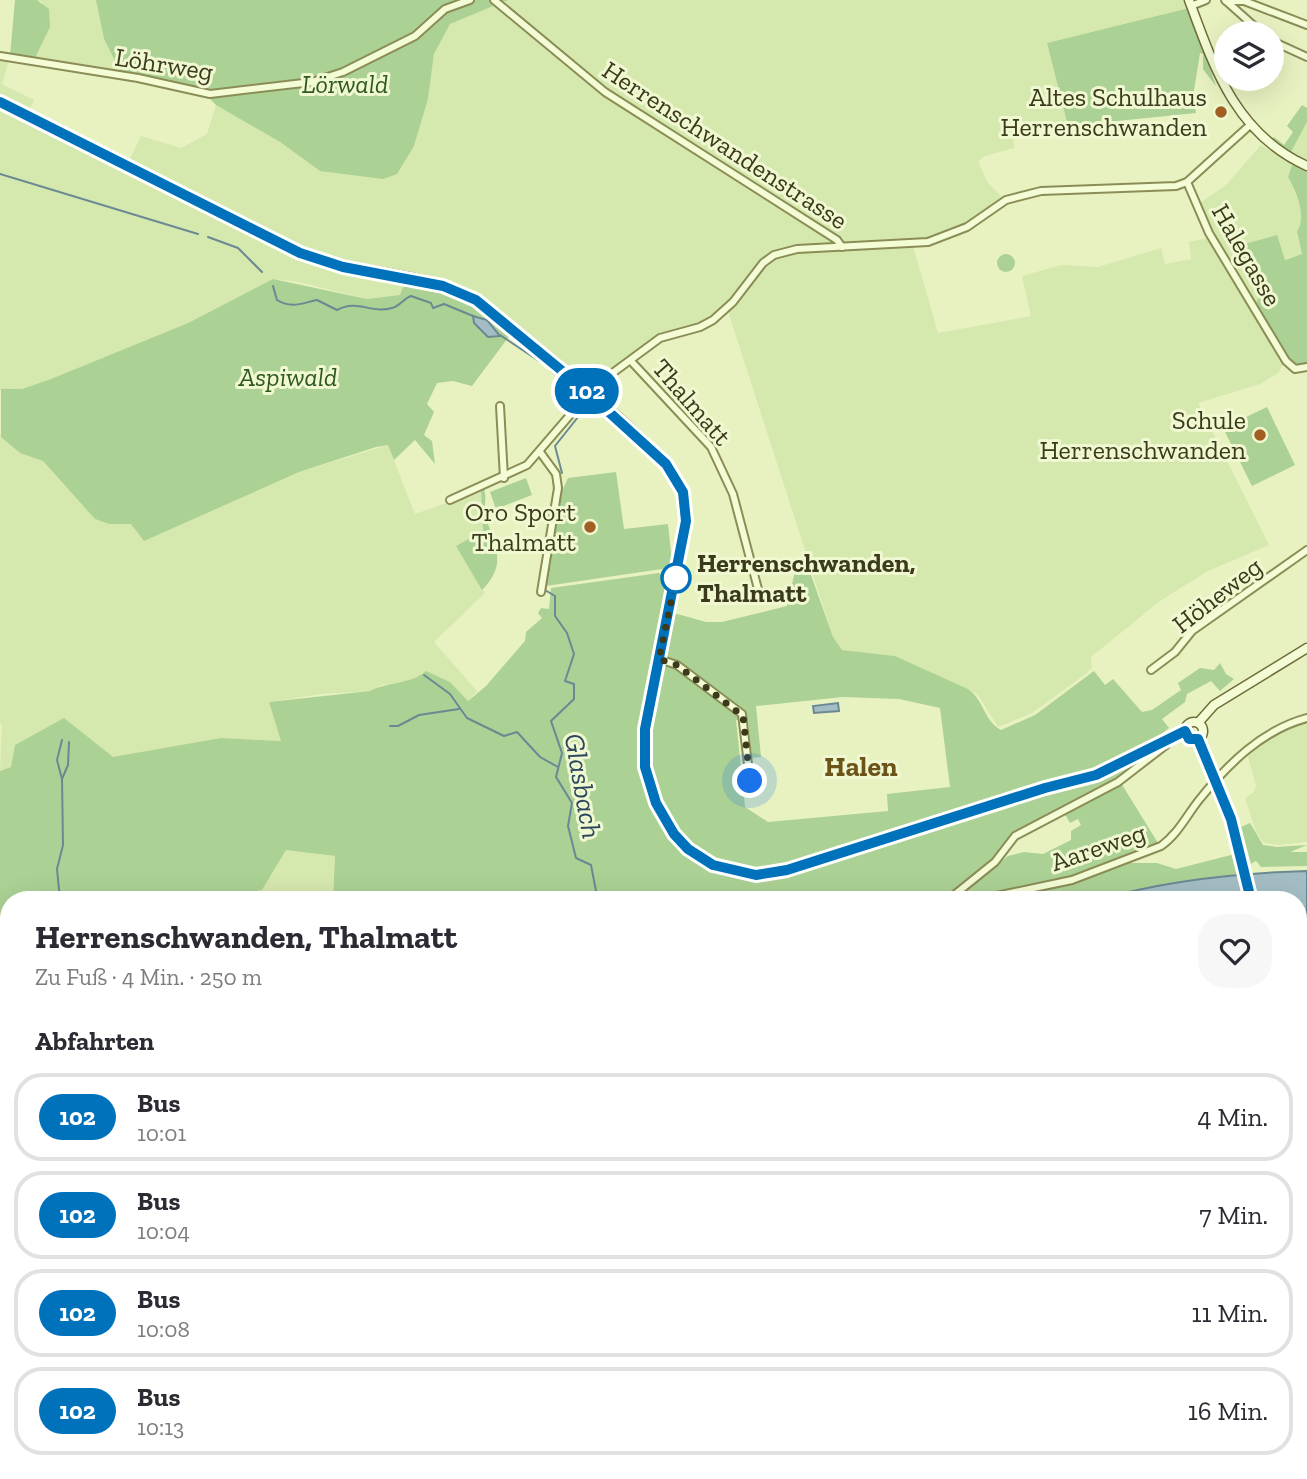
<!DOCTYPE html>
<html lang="de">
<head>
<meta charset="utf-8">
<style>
  body { margin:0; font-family:"Zilla Slab",serif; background:#f7f7f7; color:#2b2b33; height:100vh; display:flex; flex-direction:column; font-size:26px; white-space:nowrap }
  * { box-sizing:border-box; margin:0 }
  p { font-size:23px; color:#7c7c81 }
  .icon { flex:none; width:38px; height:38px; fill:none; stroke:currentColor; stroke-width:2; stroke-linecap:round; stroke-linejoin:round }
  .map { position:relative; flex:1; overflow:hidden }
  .side { position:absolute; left:0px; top:891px; width:1307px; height:590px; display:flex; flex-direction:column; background:#fff; border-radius:28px 28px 0 0; box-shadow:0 7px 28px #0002 }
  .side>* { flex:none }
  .badge { padding:0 14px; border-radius:23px; font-size:24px; line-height:46px }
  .tools { position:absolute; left:1214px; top:21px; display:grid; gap:14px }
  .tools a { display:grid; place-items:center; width:70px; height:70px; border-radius:50%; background:#fff; box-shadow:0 7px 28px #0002; font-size:35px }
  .you { position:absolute; width:35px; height:35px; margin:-18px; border:5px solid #fff; border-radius:50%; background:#1a73e8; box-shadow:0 0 0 10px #1a73e833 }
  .map>.badge { position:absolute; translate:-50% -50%; box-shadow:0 0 0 4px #fff }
  h2 { padding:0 35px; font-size:26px; line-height:63px }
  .round { display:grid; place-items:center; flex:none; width:74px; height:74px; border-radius:28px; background:#f7f7f7 }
  .head { display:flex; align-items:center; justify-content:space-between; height:119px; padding:0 35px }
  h1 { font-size:33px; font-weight:700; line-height:52px }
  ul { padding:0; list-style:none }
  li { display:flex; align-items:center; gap:21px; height:88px; margin:0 14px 10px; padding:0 21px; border:4px solid #e1e1e2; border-radius:28px }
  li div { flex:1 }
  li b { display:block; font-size:26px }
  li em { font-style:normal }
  li .badge { min-width:77px; font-weight:700; text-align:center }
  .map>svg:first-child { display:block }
  .farmland { fill:#d5e8ae }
  .green { fill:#acd194; fill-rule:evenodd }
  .water { fill:#a4bdc4; stroke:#6a8993; stroke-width:2 }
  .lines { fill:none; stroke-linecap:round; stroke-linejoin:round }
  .stream { stroke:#6a8993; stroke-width:2 }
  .minor-casing { stroke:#8b8d57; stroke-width:10 }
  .secondary-casing { stroke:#6f6e3a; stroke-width:11 }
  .minor { stroke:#f4fcd5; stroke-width:6 }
  .secondary { stroke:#f4fcd5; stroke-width:8 }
  .secondary-bridge-casing { stroke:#6f6e3a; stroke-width:11; stroke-linecap:butt }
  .secondary-bridge { stroke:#f4fcd5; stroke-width:8 }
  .line-casing { stroke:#fff; stroke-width:16 }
  .line { stroke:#0072bc; stroke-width:10 }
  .walk { stroke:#3b3b1c; stroke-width:7; stroke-dasharray:0 12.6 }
  .poi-dot { fill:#a16022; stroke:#f0f8d1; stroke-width:2.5 }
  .stop-dot { fill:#fff; stroke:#0072bc; stroke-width:3.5 }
  .labels { text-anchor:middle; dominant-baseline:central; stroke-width:6; stroke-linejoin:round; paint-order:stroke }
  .street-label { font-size:26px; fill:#3b3b1c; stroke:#f0f8d1 }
  .park-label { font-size:26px; font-style:italic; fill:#2f5921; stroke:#f0f8d1 }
  .poi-label { font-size:26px; fill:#3b3b1c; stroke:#f0f8d1; text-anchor:end }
  .stop-label { font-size:26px; font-weight:bold; fill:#3b3b1c; stroke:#f0f8d1; text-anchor:start }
  .neighbourhood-label { font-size:28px; font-weight:bold; fill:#6c5318; stroke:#f0f8d1 }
  .water-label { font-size:28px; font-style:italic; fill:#2a475c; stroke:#f0f8d1 }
</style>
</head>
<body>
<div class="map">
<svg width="1307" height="1479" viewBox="0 0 1307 1479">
  <rect width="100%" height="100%" fill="#e8f2c1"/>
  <g class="farmland">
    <path d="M37,0H96L104,39L122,75L34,60L50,26L42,2Z"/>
    <path d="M508,0H1186L1189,8L1047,43L1068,126L1013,129L1014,148L985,156L978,161L987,182L1004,199L959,228L913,246L938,333L1031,316L1022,276L1061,265L1098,267L1161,248L1165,264L1191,259L1189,242L1208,238L1284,363L1278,373L1260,384L1198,403L1269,545L1208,571L1160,601L1091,657L1092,667L1087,673L1032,713L998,727L978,695L968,689L895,656L842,650L833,637L726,305L696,324L671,331L649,342L603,377L588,381L468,292L458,287L356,267L301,251L128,163L141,136L181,148L207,134L216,105L280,142L320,171L414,146L428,99L434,54L450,24Z"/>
    <path d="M0,58L9,60L2,84L34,100L28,112L0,98Z"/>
    <path d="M0,105L298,256L342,270L418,284H409L400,295L367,299L299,282L273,279L188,323L51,379L22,389L0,390Z"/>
    <path d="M1307,122V160L1291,152Z"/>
    <path d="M1261,145L1292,165L1288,177L1305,217L1297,235L1302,254L1256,268L1271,291L1257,300V306L1209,227L1200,203L1226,185Z"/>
    <path d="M0,434L20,453L43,461L95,519L109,524H131L227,502L299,472L388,445L415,514L481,491L483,531L476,580L485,593L434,642L477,691L468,701L450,682L415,680L382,685L370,691L321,694L269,702L282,741L221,738L121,758H113L64,719L15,745L11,767L0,771L2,724H0Z"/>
    <path d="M1307,722V842L1278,845L1264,843L1256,832L1245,798L1254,792L1256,785L1247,754L1257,744L1291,726Z"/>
    <path d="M286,850L335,856L333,899L217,900L262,890Z"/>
    <path d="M0,1038L9,1039V1078H0Z"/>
  </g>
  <g class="green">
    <path d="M15,0H37L49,9L50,27L34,60L10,56Z"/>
    <path d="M96,0H508L450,24L434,54L428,99L414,146L397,174L383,179L320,171L280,142L216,105L208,97L122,75L104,39Z"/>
    <path d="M1189,8L1216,86L1203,69V54L1200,53L1193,97L1196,113L1068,126L1047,43Z"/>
    <path d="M1302,105L1307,108V122L1291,152L1272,140L1274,137L1284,145L1293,132L1287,126Z"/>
    <path d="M1292,165L1307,172V364L1299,367L1291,363L1257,306V300L1271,291L1257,268H1252L1250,259L1241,264L1235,257L1241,251L1249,254L1245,244L1277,235L1285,260L1302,254L1297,232C1307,216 1297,194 1288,177Z"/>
    <circle cx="1006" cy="263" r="9"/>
    <path d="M273,279L367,299L400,295L403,287C438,271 486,313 511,334L472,386L453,381L437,383L427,404L434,412L424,435L432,441L435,464L415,440L394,460L388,445L376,447L299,472L144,541L131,524H109L95,519L43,461L20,453L1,437V389H22L51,379L188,323Z"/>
    <path d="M1267,407L1295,465L1252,486L1223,428Z"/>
    <path d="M616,472L624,529L668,524L672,562L662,569L546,586L562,491L568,478Z"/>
    <path d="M526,478L532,495L496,509L490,492Z"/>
    <path d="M484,489C487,498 484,504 485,512C491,542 511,561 482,590L456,546L483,531L481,491Z"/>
    <path d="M805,558L833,637L842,650L895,656L968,689C983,699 985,722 1001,730L1035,715L1094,671L1105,685L1113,679L1142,712L1152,710L1181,690L1178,683L1200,668L1214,670L1220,663L1226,674L1234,679L1220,691L1211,681L1187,694L1185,702L1162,719L1169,728L1160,735L1166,742L1102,788L1011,835L996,859L945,899H333L335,856L286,850L262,890L217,899L9,900V1035L0,1034V771L11,767L15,745L64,718L113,757L221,738L281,741L269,702L370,691C389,681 410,685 426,671L450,682L468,701L486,686L525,641L526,632L542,618L538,613L541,608L549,609L551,588L659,573L666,579L663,610L706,622H722L787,606L795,571ZM843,697L899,699L940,708L950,787L887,794L888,811L768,822L745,807L736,720H748L752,758L761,757L756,706Z"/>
    <path d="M1121,783L1158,843L1149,850L1102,865L1076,877L964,899L961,892L1008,856L1024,852L1043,854L1071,840V831L1081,825L1078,819L1070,823L1063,811Z"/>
    <path d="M1250,823L1263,845L1277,847L1307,845L1290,852H1307V866L1261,867L1256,861L1251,864L1241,827Z"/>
    <path d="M1235,854L1252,900H980L1034,889L1118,863H1157L1176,869Z"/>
    <path d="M1298,947H1307V1025L1299,1017Z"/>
    <path d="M1299,1036L1307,1042V1479H0V1221L9,1223V1472H1298Z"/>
    <path d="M0,1078H9V1212L0,1210Z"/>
  </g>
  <g class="water">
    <path d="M473,316L487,320L500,336L488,337L474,323Z"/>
    <path d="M838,703L839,711L814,713L813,706Z"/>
    <path d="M1307,871V947H1299L1298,900H1098C1167,880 1236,873 1307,871Z"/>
    <path d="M0,1124L9,1127V1212L0,1210Z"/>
  </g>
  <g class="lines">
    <g class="stream">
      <path d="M0,174L198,234"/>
      <path d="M208,237L238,248L262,272"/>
      <path d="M273,286L277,300C292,309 302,303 317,300L337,310C358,299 371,314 392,308C400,306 404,298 411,296L431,303L433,308L444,304L473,316"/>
      <path d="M500,335L539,361"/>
      <path d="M550,370L571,388"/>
      <path d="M562,473L555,446L586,407"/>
      <path d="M550,560L561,490"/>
      <path d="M549,567L545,590L555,596V616L567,633L574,654L565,681L574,684V699L551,721L562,753L556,777L572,803L568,826L576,858L591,865L596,891L604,900"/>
      <path d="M424,675L450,694L467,718L504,736L517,732L540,757L558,767"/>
      <path d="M390,726H398L419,715L459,709"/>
      <path d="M62,740L57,760L62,779"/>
      <path d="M60,900L57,869L63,845L62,779L68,765L69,742"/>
      <path d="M9,1095V1101"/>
      <path d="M5,1127L7,1116L5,1109L9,1102"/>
      <path d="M1298,1130L1307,1135"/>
      <path d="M1298,1188L1307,1184"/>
      <path d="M1301,1196L1307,1195"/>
      <path d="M1298,1351L1307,1353"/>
      <path d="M1298,1395L1307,1381"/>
      <path d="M842,1479L845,1472"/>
      <path d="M1287,1479L1288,1472"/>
    </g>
    <defs>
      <g id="minor">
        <path d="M494,0L605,92L837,240L842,247"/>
        <path d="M1225,0L1262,33"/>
        <path d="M1226,1H1244L1307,25"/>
        <path d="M1191,6L1206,0"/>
        <path d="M1272,41L1307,57"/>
        <path d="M0,56L138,78L210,94L312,82L343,72L415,36L445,9L470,0"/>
        <path d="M1187,182L1209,233L1286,361L1295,369L1307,367"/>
        <path d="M631,361L711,447L733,494L758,589"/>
        <path d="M500,406L504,478"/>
        <path d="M540,452L556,474L558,488L541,592"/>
        <path d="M450,500L527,465L595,386L660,338L700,327L713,320L733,302L763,263L774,255L797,249L928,242L967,227L1006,200L1041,191L1176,186L1187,182L1250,125"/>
        <path d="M659,659L677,665L742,714L750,781"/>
        <path d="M1151,670L1175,652L1192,631L1307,550"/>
        <path d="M948,900L995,862L1015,836L1118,782L1166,745L1169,738"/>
        <path d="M977,900L1072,880L1161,846C1178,834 1187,815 1199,800C1228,764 1262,730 1307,718"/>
        <path d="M1299,1479L1307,1448"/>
      </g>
      <g id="secondary">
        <path d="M1189,0C1214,68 1236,134 1307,166"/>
        <path d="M0,102L300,253C349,272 404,271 454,289C490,303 660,446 678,480C692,507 684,536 678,563C672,598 665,632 657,667C643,736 632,788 684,845C711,874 751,878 787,870L1045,788L1096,775L1185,731"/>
        <circle cx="1194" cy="731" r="9"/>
        <path d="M1198,723L1214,705L1307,648"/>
        <path d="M1298,1028L1307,1036"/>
      </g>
    </defs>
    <use href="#minor" class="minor-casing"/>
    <use href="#secondary" class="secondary-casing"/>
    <use href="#minor" class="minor"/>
    <use href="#secondary" class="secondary"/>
    <defs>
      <path id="secondary-bridge" d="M1205,753L1231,819L1251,900"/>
    </defs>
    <use href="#secondary-bridge" class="secondary-bridge-casing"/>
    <use href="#secondary-bridge" class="secondary-bridge"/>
  </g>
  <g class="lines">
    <defs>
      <path id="line" d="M0,102L300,253L343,267L443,286L476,300L578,384L666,464L683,492L686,521L645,729V767L656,803L674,834L688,849L713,865L756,875L787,870L1045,788L1096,775L1185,731L1189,739H1198L1231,819L1251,900"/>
    </defs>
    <use href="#line" class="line-casing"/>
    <use href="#line" class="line"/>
    <path class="walk" d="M676,578L659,659L677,665L743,716L750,781"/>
  </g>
  <g class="poi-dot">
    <circle cx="1221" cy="112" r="7"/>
    <circle cx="1260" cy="435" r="7"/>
    <circle cx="590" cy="527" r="7"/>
  </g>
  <circle class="stop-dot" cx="676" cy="578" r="14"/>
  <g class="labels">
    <g class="street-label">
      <text transform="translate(164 64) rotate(9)">Löhrweg</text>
      <text transform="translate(725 145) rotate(33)">Herrenschwandenstrasse</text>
      <text transform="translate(1247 255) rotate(60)">Halegasse</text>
      <text transform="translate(692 402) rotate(49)">Thalmatt</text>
      <text transform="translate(1217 595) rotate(-38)">Höheweg</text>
      <text transform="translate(1098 847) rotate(-19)">Aareweg</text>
    </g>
    <g class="park-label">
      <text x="345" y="84">Lörwald</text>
      <text x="288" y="377">Aspiwald</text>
    </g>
    <g class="poi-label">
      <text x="1207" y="97">Altes Schulhaus<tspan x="1207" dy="30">Herrenschwanden</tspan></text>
      <text x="1246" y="420">Schule<tspan x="1246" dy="30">Herrenschwanden</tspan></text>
      <text x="576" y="512">Oro Sport<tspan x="576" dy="30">Thalmatt</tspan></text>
    </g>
    <g class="stop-label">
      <text x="697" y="563">Herrenschwanden,<tspan x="697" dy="30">Thalmatt</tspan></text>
    </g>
    <g class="neighbourhood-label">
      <text x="861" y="766">Halen</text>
    </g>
    <g class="water-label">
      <text transform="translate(583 786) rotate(80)">Glasbach</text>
    </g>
  </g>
</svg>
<div class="tools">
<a><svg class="icon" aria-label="layers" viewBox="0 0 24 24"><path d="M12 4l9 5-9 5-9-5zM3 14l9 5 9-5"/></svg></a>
</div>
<div class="you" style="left:750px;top:781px"></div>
<b class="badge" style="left:587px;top:391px;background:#0072bc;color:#fff">102</b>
<section class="side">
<div class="head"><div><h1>Herrenschwanden, Thalmatt</h1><p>Zu Fuß · 4 Min. · 250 m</p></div><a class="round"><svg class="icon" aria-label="heart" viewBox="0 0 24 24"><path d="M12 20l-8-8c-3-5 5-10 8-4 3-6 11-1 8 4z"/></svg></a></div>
<h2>Abfahrten</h2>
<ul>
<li><span class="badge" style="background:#0072bc;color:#fff">102</span><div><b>Bus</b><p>10:01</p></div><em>4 Min.</em></li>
<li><span class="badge" style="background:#0072bc;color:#fff">102</span><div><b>Bus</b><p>10:04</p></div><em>7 Min.</em></li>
<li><span class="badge" style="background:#0072bc;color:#fff">102</span><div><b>Bus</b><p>10:08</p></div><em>11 Min.</em></li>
<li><span class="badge" style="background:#0072bc;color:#fff">102</span><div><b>Bus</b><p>10:13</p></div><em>16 Min.</em></li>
</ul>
</section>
</div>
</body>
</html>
